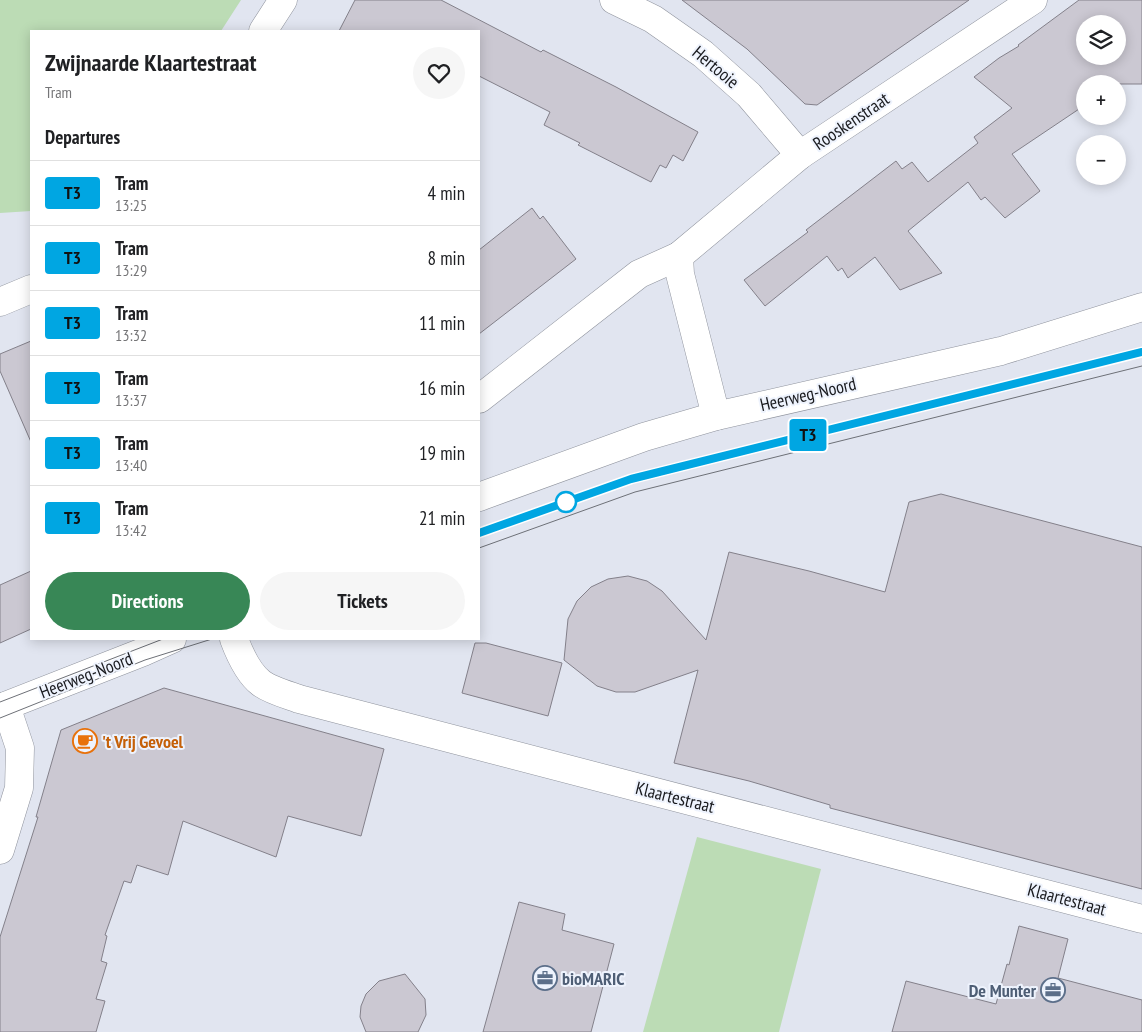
<!DOCTYPE html>
<html lang="en">
<head>
<meta charset="utf-8">
<style>
  body { margin:0; font-family:"PT Sans Narrow",sans-serif; background:#f6f6f6; color:#202124; height:100vh; display:flex; flex-direction:column; font-size:19px; white-space:nowrap }
  * { box-sizing:border-box; margin:0 }
  p { font-size:16px; color:#757577 }
  .icon { flex:none; width:28px; height:28px; fill:none; stroke:currentColor; stroke-width:2; stroke-linecap:round; stroke-linejoin:round }
  .map { position:relative; flex:1; overflow:hidden }
  .side { position:absolute; left:30px; top:30px; width:450px; height:610px; display:flex; flex-direction:column; background:#fff; border-radius:0px; box-shadow:0 2px 12px #0003 }
  .side>* { flex:none }
  .badge { padding:0 10px; border-radius:4px; font-size:18px; line-height:32px }
  .controls { position:absolute; left:1076px; top:15px; display:grid; gap:10px }
  .controls a { display:grid; place-items:center; width:50px; height:50px; border-radius:50%; background:#fff; box-shadow:0 2px 12px #0003; font-size:25px }
  .map>.badge { position:absolute; translate:-50% -50%; box-shadow:0 0 0 2px #fff }
  h2 { padding:0 15px; font-size:19px; line-height:45px }
  .round { display:grid; place-items:center; flex:none; width:52px; height:52px; border-radius:26px; background:#f6f6f6 }
  .headline { display:flex; align-items:center; justify-content:space-between; height:85px; padding:0 15px }
  h1 { font-size:24px; font-weight:700; line-height:38px }
  .button { display:flex; gap:10px; margin-top:auto; padding:10px 15px }
  .button a { flex:1; height:58px; border-radius:30px; background:#388756; color:#fff; font-size:20px; font-weight:700; line-height:58px; text-align:center }
  .button a+a { background:#f6f6f6; color:#202124 }
  ul { padding:0; list-style:none }
  li { display:flex; align-items:center; gap:15px; height:65px; padding:0 15px; border-top:1px solid #e0e0e0 }
  li div { flex:1 }
  li b { display:block; font-size:19px }
  li em { font-style:normal }
  li .badge { min-width:55px; font-weight:700; text-align:center }
  .map>svg:first-child { display:block }
  .green { fill:#bcdcb5 }
  .building { fill:#cbc8d2; stroke:#83808a; fill-rule:evenodd }
  .lines { fill:none; stroke-linecap:round; stroke-linejoin:round }
  .minor-casing { stroke:#8f939d; stroke-width:29 }
  .tertiary-casing { stroke:#8f939d; stroke-width:29 }
  .minor { stroke:#fff; stroke-width:28 }
  .tertiary { stroke:#fff; stroke-width:28 }
  .tram { stroke:#6d7077; stroke-width:1 }
  .line-casing { stroke:#fff; stroke-width:11 }
  .line { stroke:#00a6e2; stroke-width:8 }
  .stop-dot { fill:#fff; stroke:#00a6e2; stroke-width:2.5 }
  .labels { text-anchor:middle; dominant-baseline:central; stroke-width:4; stroke-linejoin:round; paint-order:stroke }
  .street-label { font-size:18px; fill:#191a1e; stroke:#eef3fd }
  .food-label { font-size:18px; font-weight:bold; fill:#c56008; stroke:#eef3fd; text-anchor:start }
  .service-label { font-size:18px; font-weight:bold; fill:#4e5e75; stroke:#eef3fd; text-anchor:start }
</style>
</head>
<body>
<div class="map">
<svg width="1142" height="1032" viewBox="0 0 1142 1032">
  <rect width="100%" height="100%" fill="#e1e5f0"/>
  <g class="green">
    <path d="M0,0H241L221,31H31V211L0,213Z"/>
    <path d="M697,837L821,869L779,1032H643Z"/>
  </g>
  <g class="building">
    <path d="M355,0H441L541,52L543,50L616,87L698,132L683,161L673,155L666,168L660,165L651,182L578,145L580,143L544,125L550,112L479,76V31H339Z"/>
    <path d="M682,0H969L817,105L805,104L747,49Z"/>
    <path d="M1079,0H1142V84H1085V105L1012,154L1040,191L1005,218L985,197L981,200L968,182L908,231L942,273L900,290L875,257L848,278L842,268L838,271L827,256L765,306L744,280L808,232L806,230L896,161L902,169L912,162L928,182L978,143L974,137L1012,108L974,77L999,58L1019,46L1018,45ZM1085,24H1118V56H1085Z"/>
    <path d="M532,208L540,219L543,216L576,259L479,334V250Z"/>
    <path d="M31,341V442L0,371V354Z"/>
    <path d="M941,494L1142,547V889L830,808V805L749,781L674,763L698,670L635,692H616L597,686L564,660L568,619L577,601L591,587L608,579L628,576L647,581L662,591L706,640L729,552L809,571L885,592L909,502Z"/>
    <path d="M31,571V629L0,643V585Z"/>
    <path d="M475,643H486L562,663L548,716L462,693Z"/>
    <path d="M164,688L384,749L361,836L288,816L276,857L183,821L168,875L137,865L131,883L124,881L105,935L107,936L101,961L107,963L96,999L105,1001L96,1032H0V937L38,817H36L61,730Z"/>
    <path d="M519,902L565,914L562,930L614,944L591,1032H483Z"/>
    <path d="M1019,926L1068,939L1058,978L1142,1000V1032H892L906,981L996,1004L1007,964L1009,965Z"/>
    <path d="M405,974L425,999L426,1015L418,1032H366L360,1017L361,1006L366,994L379,981Z"/>
  </g>
  <g class="lines">
    <defs>
      <g id="minor">
        <path d="M614,0L653,19L703,54L749,95L800,155"/>
        <path d="M263,31L283,0"/>
        <path d="M0,302L31,289"/>
        <path d="M479,399L639,274L679,256"/>
        <path d="M716,416L680,274L679,256L800,155L1033,0"/>
        <path d="M234,639C240,655 248,673 261,683C270,690 288,695 299,699L1142,919"/>
        <path d="M0,850L19,788L20,748L6,706"/>
      </g>
      <g id="tertiary">
        <path d="M479,497L644,437L716,416L1001,351L1142,307"/>
        <path d="M0,708L143,652L172,639"/>
      </g>
    </defs>
    <use href="#minor" class="minor-casing"/>
    <use href="#tertiary" class="tertiary-casing"/>
    <use href="#minor" class="minor"/>
    <use href="#tertiary" class="tertiary"/>
    <g class="tram">
      <path d="M479,533L631,479L1142,352"/>
      <path d="M479,548L635,492L1142,366"/>
      <path d="M0,702L163,639"/>
      <path d="M0,718L145,660L212,639"/>
    </g>
  </g>
  <g class="lines">
    <defs>
      <path id="line" d="M479,533L631,479L1142,352"/>
    </defs>
    <use href="#line" class="line-casing"/>
    <use href="#line" class="line"/>
  </g>
  <defs>
    <symbol id="cafe-ring" viewBox="-11 -11 22 22"><circle r="9.5" fill="#eef3fd" stroke="#e8710a" stroke-width="1.5"/><path d="M-5.5-4.5H6V0H3Q3 3.5 0 3.5H-2.5Q-5.5 3.5-5.5 0ZM3-3.2v2h1.7v-2ZM-6 4.5H4V6H-6Z" fill="#e8710a"/></symbol>
    <symbol id="office-ring" viewBox="-11 -11 22 22"><circle r="9.5" fill="#eef3fd" stroke="#5c6f8a" stroke-width="1.5"/><path d="M-6-3h4V-5.5h4V-3h4V5H-6ZM-1-4.5V-3h2v-1.5ZM-6 0V1H6V0Z" fill="#5c6f8a"/></symbol>
  </defs>
  <g fill-rule="evenodd">
    <use href="#cafe-ring" x="71" y="727" width="28" height="28"/>
    <use href="#office-ring" x="531" y="964" width="28" height="28"/>
    <use href="#office-ring" x="1039" y="976" width="28" height="28"/>
  </g>
  <circle class="stop-dot" cx="566" cy="502" r="10"/>
  <g class="labels">
    <g class="street-label">
      <text transform="translate(716 67) rotate(40)">Hertooie</text>
      <text transform="translate(851 121) rotate(-34)">Rooskenstraat</text>
      <text transform="translate(808 394) rotate(-13)">Heerweg-Noord</text>
      <text transform="translate(86 675) rotate(-21)">Heerweg-Noord</text>
      <text transform="translate(675 797) rotate(14)">Klaartestraat</text>
      <text transform="translate(1067 899) rotate(15)">Klaartestraat</text>
    </g>
    <g class="food-label">
      <text x="102" y="741">'t Vrij Gevoel</text>
    </g>
    <g class="service-label">
      <text x="562" y="978">bioMARIC</text>
      <text x="1036" y="990" text-anchor="end">De Munter</text>
    </g>
  </g>
</svg>
<div class="controls">
<a><svg class="icon" aria-label="layers" viewBox="0 0 24 24"><path d="M12 4l9 5-9 5-9-5zM3 14l9 5 9-5"/></svg></a>
<a>+</a>
<a>−</a>
</div>
<b class="badge" style="left:808px;top:435px;background:#00a6e2;color:#111">T3</b>
<section class="side">
<div class="headline"><div><h1>Zwijnaarde Klaartestraat</h1><p>Tram</p></div><a class="round"><svg class="icon" aria-label="heart" viewBox="0 0 24 24"><path d="M12 20l-8-8c-3-5 5-10 8-4 3-6 11-1 8 4z"/></svg></a></div>
<h2>Departures</h2>
<ul>
<li><span class="badge" style="background:#00a6e2;color:#111">T3</span><div><b>Tram</b><p>13:25</p></div><em>4 min</em></li>
<li><span class="badge" style="background:#00a6e2;color:#111">T3</span><div><b>Tram</b><p>13:29</p></div><em>8 min</em></li>
<li><span class="badge" style="background:#00a6e2;color:#111">T3</span><div><b>Tram</b><p>13:32</p></div><em>11 min</em></li>
<li><span class="badge" style="background:#00a6e2;color:#111">T3</span><div><b>Tram</b><p>13:37</p></div><em>16 min</em></li>
<li><span class="badge" style="background:#00a6e2;color:#111">T3</span><div><b>Tram</b><p>13:40</p></div><em>19 min</em></li>
<li><span class="badge" style="background:#00a6e2;color:#111">T3</span><div><b>Tram</b><p>13:42</p></div><em>21 min</em></li>
</ul>
<div class="button"><a>Directions</a><a>Tickets</a></div>
</section>
</div>
</body>
</html>
